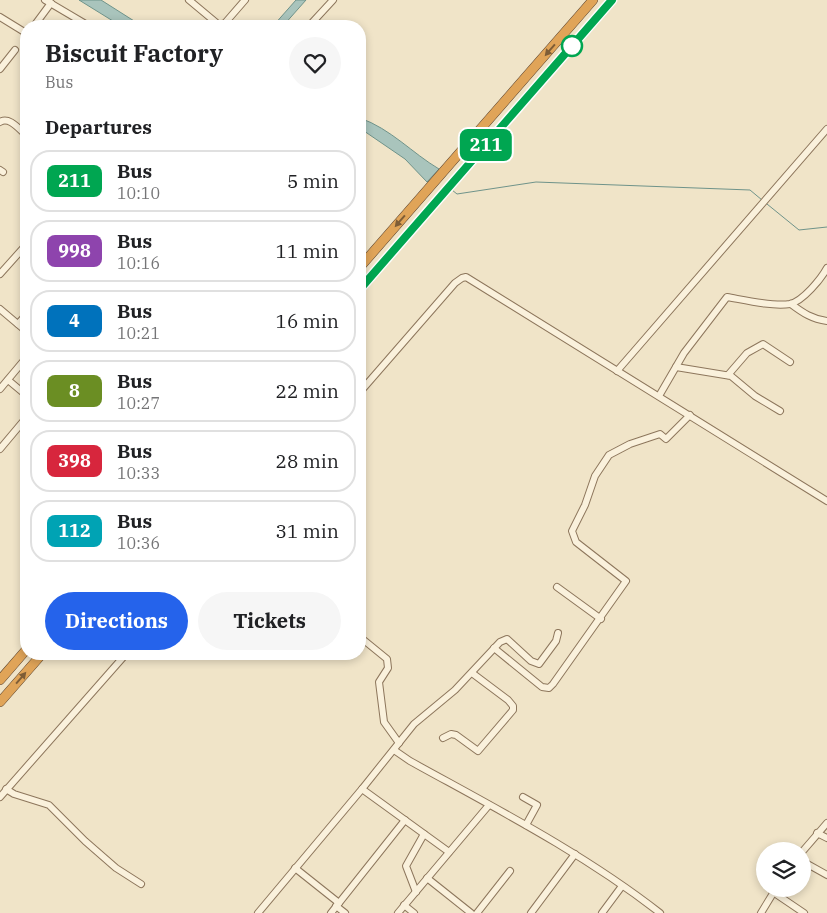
<!DOCTYPE html>
<html lang="en">
<head>
<meta charset="utf-8">
<style>
  body { margin:0; font-family:"IBM Plex Serif",serif; background:#f6f6f6; color:#202124; height:100vh; display:flex; flex-direction:column; font-size:19px; white-space:nowrap }
  * { box-sizing:border-box; margin:0 }
  p { font-size:16px; color:#757577 }
  .icon { flex:none; width:28px; height:28px; fill:none; stroke:currentColor; stroke-width:2; stroke-linecap:round; stroke-linejoin:round }
  .map { position:relative; flex:1; overflow:hidden }
  .side { position:absolute; left:20px; top:20px; width:346px; height:640px; display:flex; flex-direction:column; background:#fff; border-radius:20px; box-shadow:0 2px 8px #0003 }
  .side>* { flex:none }
  .badge { padding:0 10px; border-radius:8px; font-size:18px; line-height:32px }
  .buttons { position:absolute; left:756px; top:842px; display:grid; gap:10px }
  .buttons a { display:grid; place-items:center; width:55px; height:55px; border-radius:50%; background:#fff; box-shadow:0 2px 8px #0003; font-size:25px }
  .map>.badge { position:absolute; translate:-50% -50%; box-shadow:0 0 0 2px #fff }
  h2 { padding:0 25px; font-size:19px; line-height:45px }
  .round { display:grid; place-items:center; flex:none; width:52px; height:52px; border-radius:26px; background:#f6f6f6 }
  .summary { display:flex; align-items:center; justify-content:space-between; height:85px; padding:0 25px }
  h1 { font-size:24px; font-weight:700; line-height:38px }
  .button { display:flex; gap:10px; margin-top:auto; padding:10px 25px }
  .button a { flex:1; height:58px; border-radius:30px; background:#2563eb; color:#fff; font-size:20px; font-weight:700; line-height:58px; text-align:center }
  .button a+a { background:#f6f6f6; color:#202124 }
  ul { padding:0; list-style:none }
  li { display:flex; align-items:center; gap:15px; height:62px; margin:0 10px 8px; padding:0 15px; border:2px solid #e0e0e0; border-radius:20px }
  li div { flex:1 }
  li b { display:block; font-size:19px }
  li em { font-style:normal }
  li .badge { min-width:55px; font-weight:700; text-align:center }
  .map>svg:first-child { display:block }
  .water { fill:#a9c4bc; stroke:#6f938a }
  .lines { fill:none; stroke-linecap:round; stroke-linejoin:round }
  .stream { stroke:#6f938a; stroke-width:1 }
  .minor-casing { stroke:#8d765c; stroke-width:8 }
  .highway-casing { stroke:#5b4430; stroke-width:10 }
  .minor { stroke:#faf1dc; stroke-width:6 }
  .highway { stroke:#e0a458; stroke-width:9 }
  .oneway { fill:#7e5d36 }
  .line-casing { stroke:#fff; stroke-width:11 }
  .line { stroke:#00a651; stroke-width:8 }
  .stop-dot { fill:#fff; stroke:#00a651; stroke-width:2.5 }
</style>
</head>
<body>
<div class="map">
<svg width="827" height="913" viewBox="0 0 827 913">
  <rect width="100%" height="100%" fill="#f0e4c8"/>
  <g class="water">
    <path d="M79,0H101L142,26H121Z"/>
    <path d="M296,0H306L283,26H273Z"/>
    <path d="M360,118C391,129 412,153 439,169L427,182L405,159L364,131L360,130Z"/>
  </g>
  <g class="lines">
    <g class="stream">
      <path d="M452,190L457,194L536,182L750,190L762,200"/>
      <path d="M767,204L799,230L827,227"/>
    </g>
    <defs>
      <g id="minor">
        <path d="M45,0L89,26"/>
        <path d="M189,0L219,25L225,23L245,0"/>
        <path d="M0,17L26,33"/>
        <path d="M34,26L51,3"/>
        <path d="M309,26L333,0"/>
        <path d="M0,69L15,50"/>
        <path d="M0,122C9,116 19,129 26,135"/>
        <path d="M0,170L3,172"/>
        <path d="M0,274L26,245"/>
        <path d="M791,304C803,313 812,319 827,321"/>
        <path d="M0,309L26,331"/>
        <path d="M18,324L26,315"/>
        <path d="M676,367L731,376L755,396L780,411"/>
        <path d="M617,371L827,129"/>
        <path d="M728,375L747,353L763,344L790,362"/>
        <path d="M8,380L26,395"/>
        <path d="M0,389L26,358"/>
        <path d="M360,392L455,283L462,278L466,277L827,501"/>
        <path d="M659,396L684,353L727,297C744,300 773,307 790,304C803,301 821,279 827,268"/>
        <path d="M0,449L26,418"/>
        <path d="M557,587L601,619"/>
        <path d="M360,637L387,659L388,668L379,682L384,722L399,743"/>
        <path d="M494,648L542,687L549,688L553,684L626,581L576,542L572,531L585,505L595,476L609,455L630,444L660,434L666,439L690,415"/>
        <path d="M443,738L451,734L456,735L478,751L513,710V706L508,700L472,673"/>
        <path d="M394,750L410,761C495,808 583,853 660,913"/>
        <path d="M6,789L14,794L49,805L85,841L116,868L141,884"/>
        <path d="M362,789L449,852"/>
        <path d="M0,797L126,654"/>
        <path d="M523,797L537,805L526,825"/>
        <path d="M817,833L827,838"/>
        <path d="M802,852L827,823"/>
        <path d="M802,861L827,875"/>
        <path d="M295,868L339,903"/>
        <path d="M427,878L471,913"/>
        <path d="M416,892L406,866L424,834"/>
        <path d="M773,892L804,913"/>
        <path d="M404,905L414,913"/>
        <path d="M336,906L345,913"/>
        <path d="M258,913L362,789L414,724L455,690L500,642L507,639L531,661L539,664L556,641L558,633"/>
        <path d="M331,913L405,820"/>
        <path d="M398,913L489,805"/>
        <path d="M477,913L510,871"/>
        <path d="M531,913L575,854"/>
        <path d="M602,913L622,886"/>
        <path d="M761,913L775,890"/>
      </g>
      <g id="highway">
        <path d="M360,267L593,0"/>
        <path d="M360,289L612,0"/>
        <path d="M0,680L26,650"/>
        <path d="M0,702L42,654"/>
      </g>
    </defs>
    <use href="#minor" class="minor-casing"/>
    <use href="#highway" class="highway-casing"/>
    <use href="#minor" class="minor"/>
    <use href="#highway" class="highway"/>
  </g>
  <defs><path id="oneway-solid" d="M-6-.8H1V-3.2L6.5 0L1 3.2V.8H-6Z" transform="scale(1.25)"/></defs>
  <g class="oneway">
    <use href="#oneway-solid" transform="translate(550 50) rotate(131)"/>
    <use href="#oneway-solid" transform="translate(400 221) rotate(131)"/>
    <use href="#oneway-solid" transform="translate(21 678) rotate(-49)"/>
  </g>
  <g class="lines">
    <defs>
      <path id="line" d="M360,289L612,0"/>
    </defs>
    <use href="#line" class="line-casing"/>
    <use href="#line" class="line"/>
  </g>
  <circle class="stop-dot" cx="572" cy="46" r="10"/>
</svg>
<div class="buttons">
<a><svg class="icon" aria-label="layers" viewBox="0 0 24 24"><path d="M12 4l9 5-9 5-9-5zM3 14l9 5 9-5"/></svg></a>
</div>
<b class="badge" style="left:486px;top:145px;background:#00a651;color:#fff">211</b>
<section class="side">
<div class="summary"><div><h1>Biscuit Factory</h1><p>Bus</p></div><a class="round"><svg class="icon" aria-label="heart" viewBox="0 0 24 24"><path d="M12 20l-8-8c-3-5 5-10 8-4 3-6 11-1 8 4z"/></svg></a></div>
<h2>Departures</h2>
<ul>
<li><span class="badge" style="background:#00a651;color:#fff">211</span><div><b>Bus</b><p>10:10</p></div><em>5 min</em></li>
<li><span class="badge" style="background:#8e44ad;color:#fff">998</span><div><b>Bus</b><p>10:16</p></div><em>11 min</em></li>
<li><span class="badge" style="background:#0072bc;color:#fff">4</span><div><b>Bus</b><p>10:21</p></div><em>16 min</em></li>
<li><span class="badge" style="background:#6b8e23;color:#fff">8</span><div><b>Bus</b><p>10:27</p></div><em>22 min</em></li>
<li><span class="badge" style="background:#d7263d;color:#fff">398</span><div><b>Bus</b><p>10:33</p></div><em>28 min</em></li>
<li><span class="badge" style="background:#00a3b4;color:#fff">112</span><div><b>Bus</b><p>10:36</p></div><em>31 min</em></li>
</ul>
<div class="button"><a>Directions</a><a>Tickets</a></div>
</section>
</div>
</body>
</html>
